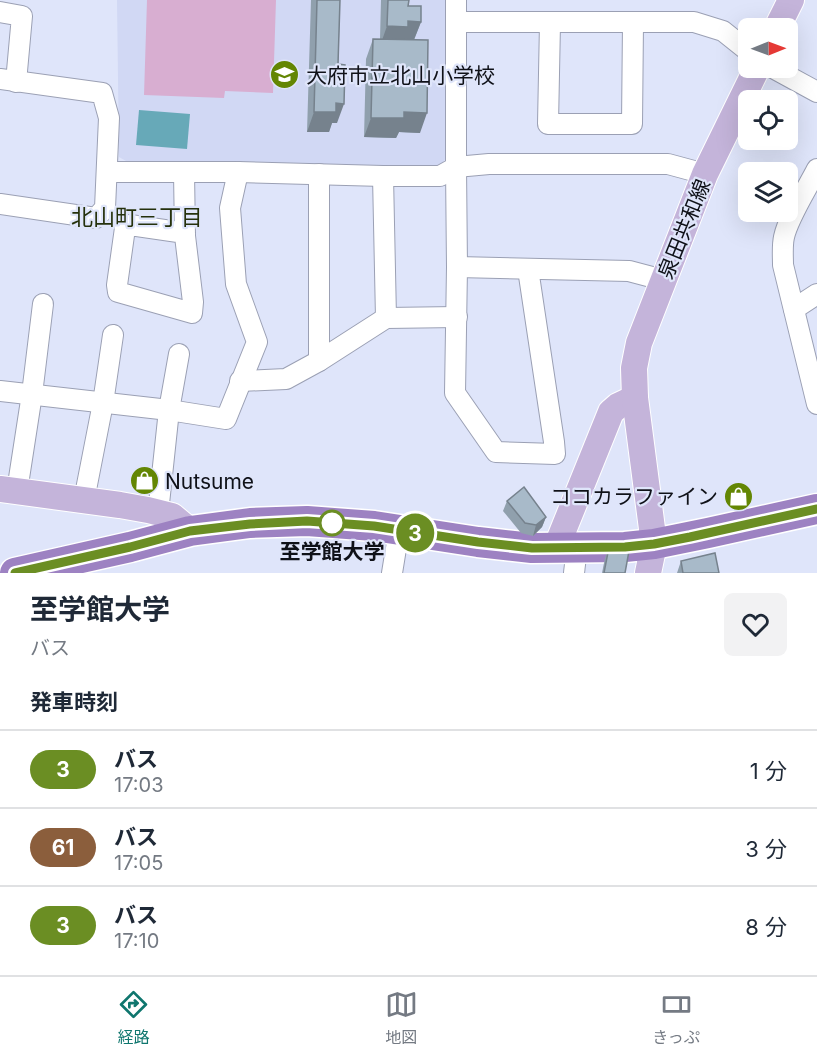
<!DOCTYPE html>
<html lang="ja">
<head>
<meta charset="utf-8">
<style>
  body { margin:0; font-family:Inter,"Noto Sans JP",sans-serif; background:#f2f2f3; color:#1f2937; height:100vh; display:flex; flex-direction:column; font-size:22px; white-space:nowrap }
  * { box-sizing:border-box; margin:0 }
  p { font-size:20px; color:#747a83 }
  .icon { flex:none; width:33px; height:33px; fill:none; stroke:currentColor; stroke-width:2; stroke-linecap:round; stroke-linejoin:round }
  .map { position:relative; height:573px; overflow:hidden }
  .sheet { display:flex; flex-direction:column; background:#fff; flex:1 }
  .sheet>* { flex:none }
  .badge { padding:0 12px; border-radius:20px; font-size:21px; line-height:39px }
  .needle { width:39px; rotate:89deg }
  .controls { position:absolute; left:738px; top:18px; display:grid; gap:12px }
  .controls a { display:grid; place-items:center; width:60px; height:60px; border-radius:9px; background:#fff; box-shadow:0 6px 24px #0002; font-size:30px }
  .map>.badge { position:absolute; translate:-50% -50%; box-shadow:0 0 0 3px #fff }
  h2 { padding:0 30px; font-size:22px; line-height:54px }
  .round { display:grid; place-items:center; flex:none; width:63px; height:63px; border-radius:9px; background:#f2f2f3 }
  .summary { display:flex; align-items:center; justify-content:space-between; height:102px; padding:0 30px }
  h1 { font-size:28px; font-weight:700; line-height:45px }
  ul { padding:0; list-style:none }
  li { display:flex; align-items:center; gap:18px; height:78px; padding:0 30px; border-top:2px solid #e0e1e3 }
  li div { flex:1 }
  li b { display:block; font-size:22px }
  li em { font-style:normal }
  li .badge { min-width:66px; font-weight:700; text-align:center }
  .tabs { display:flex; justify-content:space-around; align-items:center; height:84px; border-top:2px solid #e0e1e3; background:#fff; font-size:16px; color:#747a83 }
  .tabs a { display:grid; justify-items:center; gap:3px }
  .tabs .active { color:#0f766e }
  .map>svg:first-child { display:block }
  .built { fill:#d1d8f4 }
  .green { fill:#d8aed1 }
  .water { fill:#67a9b8 }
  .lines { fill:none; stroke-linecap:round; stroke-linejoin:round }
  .minor-casing { stroke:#9ba0b4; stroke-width:22 }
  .major-casing { stroke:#fff; stroke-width:28 }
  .highway-casing { stroke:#fff; stroke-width:33 }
  .minor { stroke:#fff; stroke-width:20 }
  .major { stroke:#c4b4da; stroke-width:26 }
  .highway { stroke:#9d82c2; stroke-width:30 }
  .wall { fill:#90a0ad }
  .shaded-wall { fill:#76828d }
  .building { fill:#a8bac9; stroke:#76828d; stroke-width:1.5 }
  .line-casing { stroke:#fff; stroke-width:14 }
  .line { stroke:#6b8e23; stroke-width:9 }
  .stop-dot { fill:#fff; stroke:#6b8e23; stroke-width:3 }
  .labels { text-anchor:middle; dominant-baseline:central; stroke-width:4.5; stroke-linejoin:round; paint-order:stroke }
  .poi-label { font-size:21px; fill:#0f1118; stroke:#dfe5fa; text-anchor:start }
  .street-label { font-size:21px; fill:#0f1118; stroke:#dfe5fa }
  .stop-label { font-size:21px; font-weight:bold; fill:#0f1118; stroke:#dfe5fa }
  .neighbourhood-label { font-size:22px; fill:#25310c; stroke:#dfe5fa }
</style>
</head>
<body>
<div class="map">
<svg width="817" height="573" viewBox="0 0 817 573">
  <rect width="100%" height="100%" fill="#dfe5fa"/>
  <path class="built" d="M117,0H451L453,150L437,169L133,165L119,157Z"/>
  <path class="green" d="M147,0H276L273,93L225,91L224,98L144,95Z"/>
  <path class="water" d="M139,110L190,114L187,149L136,145Z"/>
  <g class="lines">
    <defs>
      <g id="minor">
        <path d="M456,0V167L457,267L455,393L496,452L555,454L554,442L528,269"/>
        <path d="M0,12L22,16L16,82"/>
        <path d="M457,22H694L723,31L748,51"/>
        <path d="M550,23L548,124H632L633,23"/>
        <path d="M773,68L817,92"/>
        <path d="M0,79L102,93L109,118L105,208L96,218L0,204"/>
        <path d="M817,169C808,187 788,218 784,237C782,246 783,256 783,265L817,404"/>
        <path d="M107,172H238L383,176H440L456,167L489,164H668L705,174"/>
        <path d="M184,172L185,236L193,302L192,313L118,292L117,285L125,228L130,225L185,233"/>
        <path d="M319,174V361"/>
        <path d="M383,176L386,318"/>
        <path d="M457,267L629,271L663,280"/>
        <path d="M794,309L817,294"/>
        <path d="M240,381L286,379L319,361L386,318L457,317"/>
        <path d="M0,391L169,410L226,419L257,342L236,284L230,208L238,172"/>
        <path d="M17,491L32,394L43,304"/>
        <path d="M84,500L103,403L113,335"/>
        <path d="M158,513L169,410L179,354"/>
        <path d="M392,573L399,530"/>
        <path d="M574,573L577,547"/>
      </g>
      <g id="major">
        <path d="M777,28L791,0"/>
        <path d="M0,489L120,505L148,510L172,516L190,531"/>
        <path d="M556,548L611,412L618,406L635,398"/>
        <path d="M648,573L654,544L635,398L634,368L639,343L705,174L757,68"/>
      </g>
      <path id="highway" d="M15,573L130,547L190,531L250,523L307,521L374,526L478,542L532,548L625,547L654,544L708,533L817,509"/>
    </defs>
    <use href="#minor" class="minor-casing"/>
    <use href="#major" class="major-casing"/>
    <use href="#highway" class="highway-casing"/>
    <use href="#minor" class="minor"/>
    <use href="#major" class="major"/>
    <use href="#highway" class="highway"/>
  </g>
  <g class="wall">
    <path d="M311,0H340L337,123H332L329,132H307Z"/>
    <path d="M381,0H409L408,6L421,22L414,40L420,133L399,132L396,138L364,137L366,59L373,39H380Z"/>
    <path d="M507,501L546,517L542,527L533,536L521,533L503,511Z"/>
    <path d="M609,547L625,573H602L605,558Z"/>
    <path d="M681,561L719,573H677Z"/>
  </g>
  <g class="shaded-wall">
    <path d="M408,21L421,22L413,42L380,46L387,26Z"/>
    <path d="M336,103L344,104L337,123H332L329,132H307L314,112Z"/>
    <path d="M404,112L427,113L420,133L399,132L396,138L364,137L371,118Z"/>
    <path d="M546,517L542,527L533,536L536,525Z"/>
  </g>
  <g class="building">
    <path d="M317,0H340L338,64L345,65L344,104L336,103V112H314Z"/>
    <path d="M388,0H409L408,6H421V22L408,21V27L387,26Z"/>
    <path d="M373,39L428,40L427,113L404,112V118H371Z"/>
    <path d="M524,487L546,517L536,525L525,523L507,501Z"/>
    <path d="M609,547L629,551L625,573H604Z"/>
    <path d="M715,553L719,573H683L681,561Z"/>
  </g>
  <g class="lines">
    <defs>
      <path id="line" d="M15,573L130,547L190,531L250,524L307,521L374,526L478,542L532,548L625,547L654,544L690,537L817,509"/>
    </defs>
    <use href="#line" class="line-casing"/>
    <use href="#line" class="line"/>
  </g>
  <defs>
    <symbol id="school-disc" viewBox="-11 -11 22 22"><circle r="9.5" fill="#638603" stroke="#dfe5fa"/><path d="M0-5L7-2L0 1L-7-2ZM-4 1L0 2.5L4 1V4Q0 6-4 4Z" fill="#fff"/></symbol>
    <symbol id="shop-disc" viewBox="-11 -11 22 22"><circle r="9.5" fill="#638603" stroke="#dfe5fa"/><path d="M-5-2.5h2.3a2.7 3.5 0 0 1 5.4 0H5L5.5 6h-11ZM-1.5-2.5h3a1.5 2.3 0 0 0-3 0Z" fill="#fff"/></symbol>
  </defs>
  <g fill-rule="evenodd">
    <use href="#school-disc" x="268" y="58" width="33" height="33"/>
    <use href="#shop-disc" x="128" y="464" width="33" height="33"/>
    <use href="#shop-disc" x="722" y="480" width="33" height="33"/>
  </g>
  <circle class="stop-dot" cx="332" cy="523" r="12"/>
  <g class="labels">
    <g class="poi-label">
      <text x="306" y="75">大府市立北山小学校</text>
      <text x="165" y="481">Nutsume</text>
      <text x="718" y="496" text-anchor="end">ココカラファイン</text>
    </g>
    <g class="street-label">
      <text transform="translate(684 229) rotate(-68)">泉田共和線</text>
    </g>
    <g class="stop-label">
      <text x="332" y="551">至学館大学</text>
    </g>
    <g class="neighbourhood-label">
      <text x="137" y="217">北山町三丁目</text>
    </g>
  </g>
</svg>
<div class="controls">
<a><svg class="needle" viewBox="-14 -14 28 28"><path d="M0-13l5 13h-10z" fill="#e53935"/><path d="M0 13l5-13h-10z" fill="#747a83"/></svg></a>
<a><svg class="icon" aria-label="locate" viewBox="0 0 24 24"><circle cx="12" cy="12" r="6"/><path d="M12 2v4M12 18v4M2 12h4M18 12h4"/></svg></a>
<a><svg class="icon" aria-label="layers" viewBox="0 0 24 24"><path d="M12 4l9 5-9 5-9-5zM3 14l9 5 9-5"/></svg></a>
</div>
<b class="badge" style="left:415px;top:533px;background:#6b8e23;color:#fff">3</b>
</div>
<section class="sheet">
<div class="summary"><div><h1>至学館大学</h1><p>バス</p></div><a class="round"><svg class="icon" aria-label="heart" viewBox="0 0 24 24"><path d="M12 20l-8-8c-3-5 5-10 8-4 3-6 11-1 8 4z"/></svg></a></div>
<h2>発車時刻</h2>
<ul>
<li><span class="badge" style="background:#6b8e23;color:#fff">3</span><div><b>バス</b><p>17:03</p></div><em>1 分</em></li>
<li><span class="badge" style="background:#8b5e3c;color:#fff">61</span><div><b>バス</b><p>17:05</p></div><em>3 分</em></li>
<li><span class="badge" style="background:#6b8e23;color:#fff">3</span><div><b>バス</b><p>17:10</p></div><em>8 分</em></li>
</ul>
</section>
<nav class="tabs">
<a class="active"><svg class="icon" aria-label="directions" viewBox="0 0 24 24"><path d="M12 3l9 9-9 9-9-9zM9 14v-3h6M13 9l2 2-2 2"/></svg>経路</a>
<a><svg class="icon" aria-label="map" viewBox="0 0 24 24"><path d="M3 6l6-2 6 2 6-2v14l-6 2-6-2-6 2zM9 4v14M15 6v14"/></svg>地図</a>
<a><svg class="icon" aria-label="tickets" viewBox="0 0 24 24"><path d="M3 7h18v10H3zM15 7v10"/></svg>きっぷ</a>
</nav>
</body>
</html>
